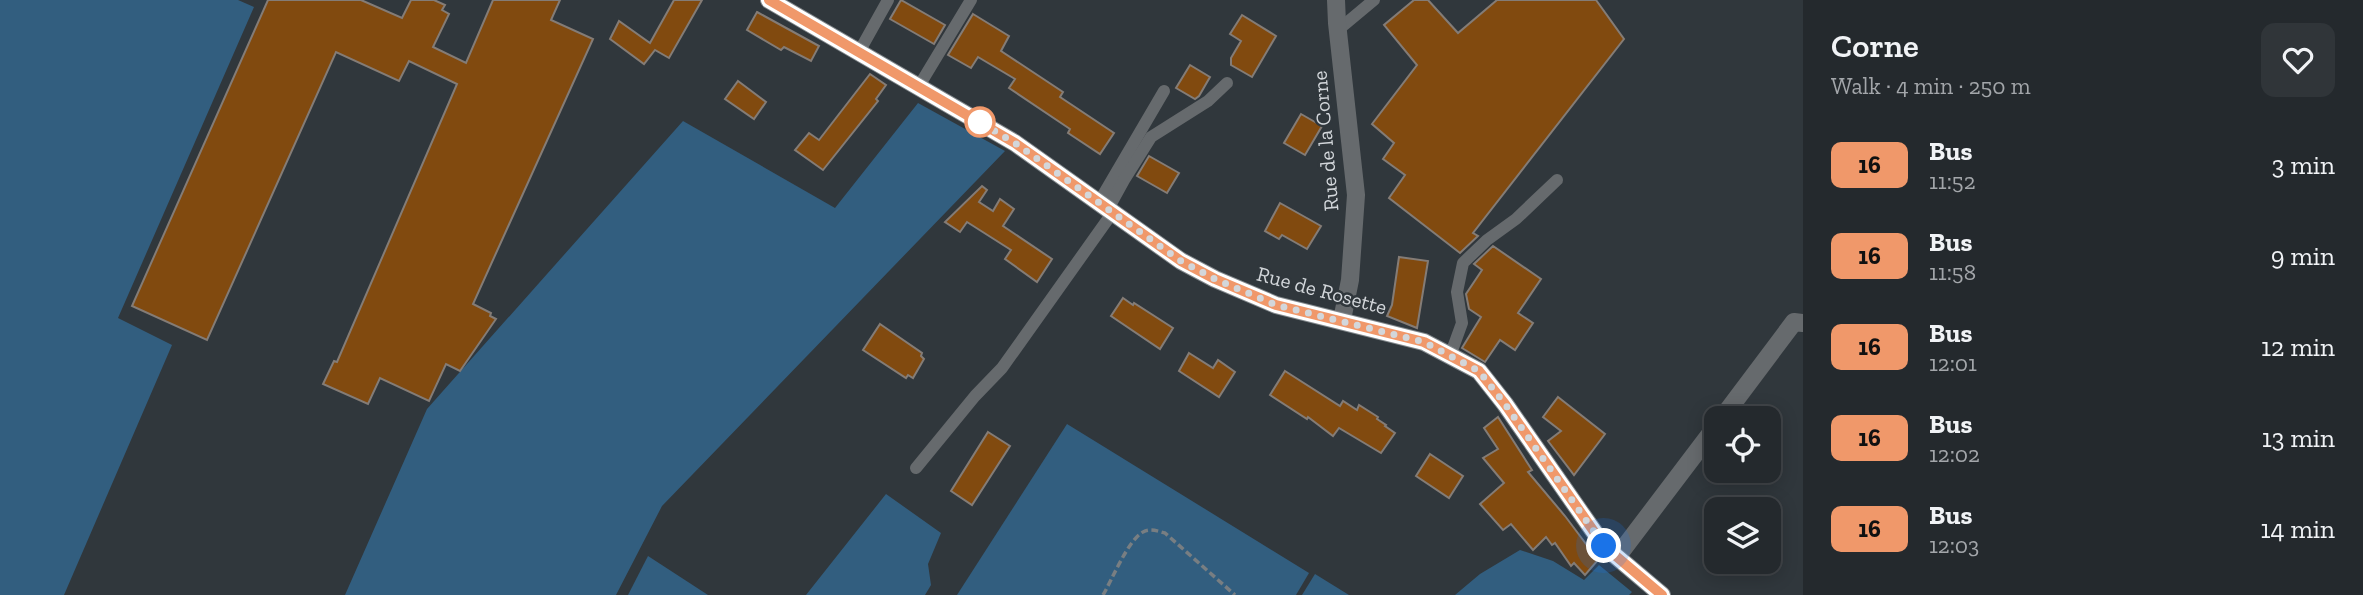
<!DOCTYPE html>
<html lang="en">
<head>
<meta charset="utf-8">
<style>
  body { margin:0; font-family:"Zilla Slab",serif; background:#303539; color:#f1f3f6; height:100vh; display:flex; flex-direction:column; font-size:26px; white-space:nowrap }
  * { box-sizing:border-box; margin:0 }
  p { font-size:23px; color:#a3a6aa }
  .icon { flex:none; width:38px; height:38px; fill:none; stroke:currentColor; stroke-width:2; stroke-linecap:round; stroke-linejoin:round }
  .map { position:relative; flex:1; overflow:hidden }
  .side { display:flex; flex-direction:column; background:#24292d; width:560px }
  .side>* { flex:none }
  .badge { padding:0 14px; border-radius:10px; font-size:24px; line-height:46px }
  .tools { position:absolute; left:1704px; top:406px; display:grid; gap:14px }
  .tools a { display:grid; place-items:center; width:77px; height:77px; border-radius:14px; background:#24292d; box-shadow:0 4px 18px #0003,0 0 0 2px #414549; font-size:35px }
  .you { position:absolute; width:35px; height:35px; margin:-18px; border:5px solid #fff; border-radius:50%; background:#1a73e8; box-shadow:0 0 0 10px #1a73e833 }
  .map>.badge { position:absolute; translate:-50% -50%; box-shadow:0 0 0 4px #fff }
  .round { display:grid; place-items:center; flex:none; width:74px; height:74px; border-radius:14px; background:#303539 }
  .summary { display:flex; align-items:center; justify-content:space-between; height:119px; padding:0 28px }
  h1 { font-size:33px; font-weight:600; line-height:52px }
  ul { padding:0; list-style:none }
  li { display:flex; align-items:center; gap:21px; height:91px; padding:0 28px }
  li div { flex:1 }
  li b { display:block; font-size:26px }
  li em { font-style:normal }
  li .badge { min-width:77px; font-weight:700; text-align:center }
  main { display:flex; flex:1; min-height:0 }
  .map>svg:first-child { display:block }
  .green { fill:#325e7f }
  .building { fill:#814a0f; stroke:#847c76; stroke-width:2 }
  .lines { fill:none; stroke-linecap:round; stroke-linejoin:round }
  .path { stroke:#787e82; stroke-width:3.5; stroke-dasharray:7 3.5; stroke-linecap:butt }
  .lane { stroke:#666a6d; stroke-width:12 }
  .street { stroke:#666a6d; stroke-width:18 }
  .secondary { stroke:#81878b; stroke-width:18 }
  .line-casing { stroke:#fff; stroke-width:16 }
  .line { stroke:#f0986a; stroke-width:10 }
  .walk { stroke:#d3d7db; stroke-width:7; stroke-dasharray:0 12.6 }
  .stop-dot { fill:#fff; stroke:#f0986a; stroke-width:3.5 }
  .labels { text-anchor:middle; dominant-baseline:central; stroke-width:5; stroke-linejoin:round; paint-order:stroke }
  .street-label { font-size:21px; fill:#d3d7db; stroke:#30373c }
</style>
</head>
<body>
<main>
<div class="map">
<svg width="1803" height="595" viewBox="0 0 1803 595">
  <rect width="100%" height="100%" fill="#30373c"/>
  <g class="green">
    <path d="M0,0H238L254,7L118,318L172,345L64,595H0Z"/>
    <path d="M918,103L1005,151L662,506L616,595H345L427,409L683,121L835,208Z"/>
    <path d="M1067,424L1309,573L1296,595H957Z"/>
    <path d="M886,494L941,533L928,564L931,585L925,595H806Z"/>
    <path d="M1520,550L1553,561L1584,580L1599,565L1632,592L1629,595H1455L1480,574Z"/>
    <path d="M648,556L708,595H628Z"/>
    <path d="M1315,574L1349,595H1302Z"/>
  </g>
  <g class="building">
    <path d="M268,0H361L402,18L411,0H434L445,5L442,10L449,14L433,47L466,63L493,0H560L551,20L593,39L473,304L491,313L490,316L496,319L460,371L446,364L429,401L380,378L368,404L323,384L334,361L337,362L457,84L409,61L399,81L336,52L207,340L132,306Z"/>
    <path d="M674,0H702L669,58L655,50L644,64L610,39L619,21L650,43Z"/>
    <path d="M901,0L945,25L934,44L890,19Z"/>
    <path d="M1414,0H1428L1458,33L1497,0H1596L1624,39L1473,233L1478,236L1460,253L1389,198L1405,175L1383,159L1394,143L1372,124L1417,65L1384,25Z"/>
    <path d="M757,12L819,46L811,61L784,47L781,50L747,30Z"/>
    <path d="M973,14L1009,36L1001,51L1063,92L1060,97L1114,133L1100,154L1068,133L1070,129L1009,88L1015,79L978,57L971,68L948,55Z"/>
    <path d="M1242,15L1276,36L1252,77L1231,65V58L1241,41L1230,34Z"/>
    <path d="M1190,65L1210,77L1199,96L1195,99L1176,88Z"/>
    <path d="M870,74L886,85L876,99L878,101L823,170L795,150L809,133L819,140Z"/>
    <path d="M738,81L766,102L754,119L725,99Z"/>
    <path d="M1301,114L1322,126L1305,155L1284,143Z"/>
    <path d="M1149,156L1179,173L1167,193L1137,176Z"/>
    <path d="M982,186L987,190L979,202L993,211L1000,199L1014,209L1003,226L1052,259L1037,282L1005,259L1011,250L967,222L960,232L945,222Z"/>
    <path d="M1280,203L1321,226L1307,249L1282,235L1279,239L1265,231Z"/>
    <path d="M1493,246L1541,279L1518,313L1533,323L1515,350L1500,340L1485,362L1462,348L1481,317L1469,309L1466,294L1482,270L1474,264Z"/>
    <path d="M1399,257L1428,261L1417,328L1387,316L1392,305Z"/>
    <path d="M1123,298L1133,305L1134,303L1173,328L1160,349L1111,316Z"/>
    <path d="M880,324L922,353L921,356L924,359L913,378L908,375L906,378L863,350Z"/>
    <path d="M1189,353L1213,368L1218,360L1235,372L1219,397L1179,371Z"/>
    <path d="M1285,371L1340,406L1343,401L1357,410L1359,405L1378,417L1377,419L1386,425L1385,426L1395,433L1381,453L1339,428L1333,436L1308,417L1307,419L1270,395Z"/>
    <path d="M1558,397L1605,434L1574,475L1548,441L1561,431L1543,417Z"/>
    <path d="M1498,417L1532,470L1528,472L1565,516L1598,560L1585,575L1574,563L1571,566L1555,543L1552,545L1546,537L1533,550L1511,524L1503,530L1480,504L1504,483L1483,458L1498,449L1484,428Z"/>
    <path d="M988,432L1010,446L972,505L951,491Z"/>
    <path d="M1430,454L1463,476L1449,498L1416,476Z"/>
  </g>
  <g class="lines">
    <path class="path" d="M1103,595C1112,580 1128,540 1143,532C1150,528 1157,531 1165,533L1235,595"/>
    <g class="lane">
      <path d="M1338,30L1374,0"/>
      <path d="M859,52L888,0"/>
      <path d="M919,86L971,0"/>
      <path d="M1099,202L1164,91"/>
      <path d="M1108,209L1124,180L1151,137L1208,101L1227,83"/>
      <path d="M1450,356L1462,323L1457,292L1463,263L1487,240L1516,219L1557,180"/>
      <path d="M916,468L975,396L1002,368L1113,212"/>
    </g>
    <g class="street">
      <path d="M1336,0L1337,23L1356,195L1350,280L1342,320"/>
      <path d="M1722,418L1794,322L1803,323"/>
      <path d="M1617,557L1717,425"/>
    </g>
    <path class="secondary" d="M769,0L1015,143L1181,261L1215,279L1276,305L1424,342L1479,371L1505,404L1604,546L1662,595"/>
  </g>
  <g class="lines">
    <defs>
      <path id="line" d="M769,0L1015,143L1181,261L1215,279L1276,305L1424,342L1479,371L1505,404L1604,546L1662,595"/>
    </defs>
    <use href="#line" class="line-casing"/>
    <use href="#line" class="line"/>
    <path class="walk" d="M980,122L971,117L1015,143L1181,261L1215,279L1276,305L1424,342L1479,371L1505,404L1604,546"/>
  </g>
  <circle class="stop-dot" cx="980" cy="122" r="14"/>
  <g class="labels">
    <g class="street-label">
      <text transform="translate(1325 141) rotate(-95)">Rue de la Corne</text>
      <text transform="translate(1322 290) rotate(15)">Rue de Rosette</text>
    </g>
  </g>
</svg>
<div class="tools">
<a><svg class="icon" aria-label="locate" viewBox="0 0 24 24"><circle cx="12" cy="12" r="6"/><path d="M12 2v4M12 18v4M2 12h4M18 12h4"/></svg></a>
<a><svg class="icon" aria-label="layers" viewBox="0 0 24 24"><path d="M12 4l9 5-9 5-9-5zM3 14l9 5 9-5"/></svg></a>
</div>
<div class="you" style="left:1604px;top:546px"></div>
</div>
<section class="side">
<div class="summary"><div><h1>Corne</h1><p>Walk · 4 min · 250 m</p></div><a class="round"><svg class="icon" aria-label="heart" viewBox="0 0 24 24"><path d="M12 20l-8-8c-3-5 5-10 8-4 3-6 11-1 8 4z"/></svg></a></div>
<ul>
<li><span class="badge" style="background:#f0986a;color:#111">16</span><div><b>Bus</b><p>11:52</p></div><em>3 min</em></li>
<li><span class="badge" style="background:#f0986a;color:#111">16</span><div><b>Bus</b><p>11:58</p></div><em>9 min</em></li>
<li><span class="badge" style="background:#f0986a;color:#111">16</span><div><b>Bus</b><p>12:01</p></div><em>12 min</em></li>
<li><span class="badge" style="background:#f0986a;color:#111">16</span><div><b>Bus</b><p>12:02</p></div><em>13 min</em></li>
<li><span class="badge" style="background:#f0986a;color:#111">16</span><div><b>Bus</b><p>12:03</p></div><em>14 min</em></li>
</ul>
</section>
</main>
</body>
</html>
